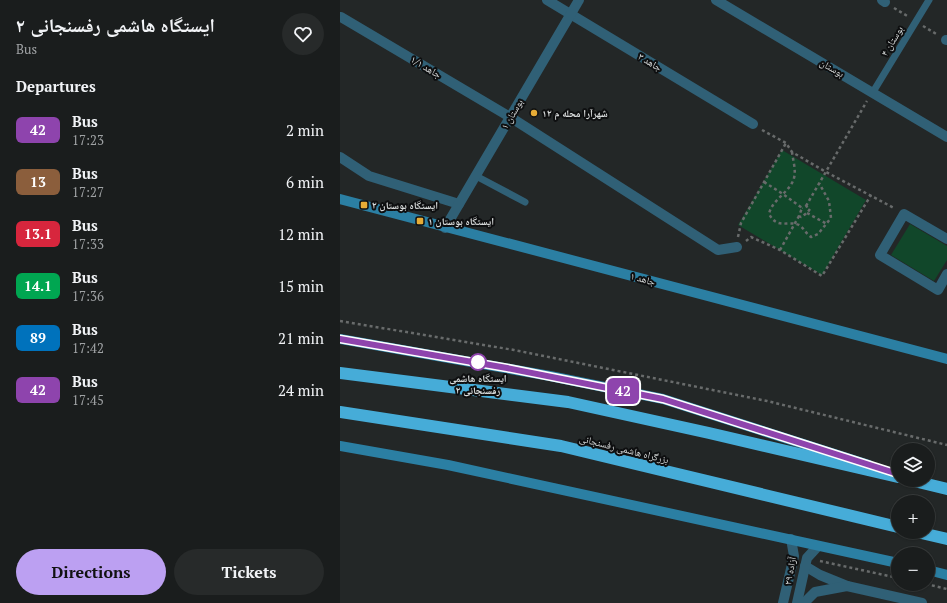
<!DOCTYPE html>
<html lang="en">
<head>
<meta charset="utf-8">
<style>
  body { margin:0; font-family:"PT Serif","Noto Naskh Arabic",serif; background:#272a2a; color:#f1f3f6; height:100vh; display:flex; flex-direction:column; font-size:15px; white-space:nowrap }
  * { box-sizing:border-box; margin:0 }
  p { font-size:13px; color:#9fa2a4 }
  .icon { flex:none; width:22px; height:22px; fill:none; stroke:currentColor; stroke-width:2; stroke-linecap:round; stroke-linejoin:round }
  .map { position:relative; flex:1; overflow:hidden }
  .side { display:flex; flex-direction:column; background:#1a1d1d; width:340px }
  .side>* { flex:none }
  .badge { padding:0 8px; border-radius:6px; font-size:14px; line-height:26px }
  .buttons { position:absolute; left:551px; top:443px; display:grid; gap:8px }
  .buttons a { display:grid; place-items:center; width:44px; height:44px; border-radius:50%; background:#1a1d1d; box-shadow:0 1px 3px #0004,0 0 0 1px #383b3b; font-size:20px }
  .map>.badge { position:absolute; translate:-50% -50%; box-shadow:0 0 0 2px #fff }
  h2 { padding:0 16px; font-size:15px; line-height:36px }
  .round { display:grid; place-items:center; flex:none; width:42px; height:42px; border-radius:21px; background:#272a2a }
  .headline { display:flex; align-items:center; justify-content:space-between; height:68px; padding:0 16px }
  h1 { font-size:19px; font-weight:700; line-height:30px }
  .action { display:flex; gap:8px; margin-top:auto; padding:8px 16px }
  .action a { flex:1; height:46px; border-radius:24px; background:#bca0f2; color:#111; font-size:16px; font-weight:700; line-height:46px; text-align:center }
  .action a+a { background:#272a2a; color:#f1f3f6 }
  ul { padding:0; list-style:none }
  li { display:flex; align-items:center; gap:12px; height:52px; padding:0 16px }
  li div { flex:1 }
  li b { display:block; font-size:15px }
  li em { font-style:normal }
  li .badge { min-width:44px; font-weight:700; text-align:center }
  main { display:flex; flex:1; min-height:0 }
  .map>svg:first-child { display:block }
  .green { fill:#11472a }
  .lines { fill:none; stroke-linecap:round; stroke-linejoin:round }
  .path { stroke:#686b6b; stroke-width:2.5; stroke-dasharray:3 3; stroke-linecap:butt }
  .lane { stroke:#306076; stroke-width:7 }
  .street { stroke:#306076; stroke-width:10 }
  .secondary { stroke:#2b7fa3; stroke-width:10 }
  .highway { stroke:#46acd8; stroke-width:12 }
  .line-casing { stroke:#fff; stroke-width:9 }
  .line { stroke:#8e44ad; stroke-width:6 }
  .poi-dot { fill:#e6ac36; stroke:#0e0f10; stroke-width:1.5 }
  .stop-dot { fill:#fff; stroke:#8e44ad; stroke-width:2 }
  .labels { text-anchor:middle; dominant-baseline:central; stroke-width:4; stroke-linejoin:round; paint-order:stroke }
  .street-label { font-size:10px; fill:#d9dcdc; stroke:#0e0f10 }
  .poi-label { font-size:10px; font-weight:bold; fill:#d9dcdc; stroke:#0e0f10; text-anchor:start }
  .stop-label { font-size:10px; font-weight:bold; fill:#d9dcdc; stroke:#0e0f10 }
</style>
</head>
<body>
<main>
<section class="side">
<div class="headline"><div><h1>ایستگاه هاشمی رفسنجانی ۲</h1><p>Bus</p></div><a class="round"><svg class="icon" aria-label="heart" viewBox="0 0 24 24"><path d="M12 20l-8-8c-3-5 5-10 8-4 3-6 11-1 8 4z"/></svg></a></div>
<h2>Departures</h2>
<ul>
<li><span class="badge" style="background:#8e44ad;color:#fff">42</span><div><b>Bus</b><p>17:23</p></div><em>2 min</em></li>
<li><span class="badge" style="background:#8b5e3c;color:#fff">13</span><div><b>Bus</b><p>17:27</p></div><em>6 min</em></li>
<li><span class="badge" style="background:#d7263d;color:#fff">13.1</span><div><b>Bus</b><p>17:33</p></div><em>12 min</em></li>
<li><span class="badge" style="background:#00a651;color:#fff">14.1</span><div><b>Bus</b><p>17:36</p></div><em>15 min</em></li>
<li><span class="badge" style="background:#0072bc;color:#fff">89</span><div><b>Bus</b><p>17:42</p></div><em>21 min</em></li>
<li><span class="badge" style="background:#8e44ad;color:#fff">42</span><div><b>Bus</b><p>17:45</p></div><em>24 min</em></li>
</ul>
<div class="action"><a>Directions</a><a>Tickets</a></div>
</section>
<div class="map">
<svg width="607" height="603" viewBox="0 0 607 603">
  <rect width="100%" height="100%" fill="#232727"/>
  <g class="green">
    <path d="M442,150L526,200L482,275L398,225Z"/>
    <path d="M570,224L607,246V260L594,281L551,255Z"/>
  </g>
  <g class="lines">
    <g class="path">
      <path d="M554,8L569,17"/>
      <path d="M583,26L598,35"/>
      <path d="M422,130L446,143L452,152L486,172L554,208"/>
      <path d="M452,152C453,161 457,172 453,181C447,194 432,200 429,214C438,230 447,220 459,225C464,228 466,234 471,237L478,234L491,218L489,201L479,183"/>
      <path d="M424,182L443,194L462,208L459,216L461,217L467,213L470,209L466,206L462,208"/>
      <path d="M466,206L527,101"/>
      <path d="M467,213L487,224"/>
      <path d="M398,237L401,223L446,143"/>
      <path d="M406,241L411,237L440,250L482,276L531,195"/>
      <path d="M440,250L459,216"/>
      <path d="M0,321L174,350L427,401L607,445"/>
      <path d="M480,561L558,578"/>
      <path d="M586,584L607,589"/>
    </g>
    <g class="lane">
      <path d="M533,92L589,0"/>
      <path d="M136,176L185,202"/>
    </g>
    <g class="street">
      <path d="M207,0L413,124"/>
      <path d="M376,0L607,137"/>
      <path d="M542,0L545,2"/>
      <path d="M1,17L170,117L378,250L397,247"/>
      <path d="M606,40H607"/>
      <path d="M0,157L29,176L119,204"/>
      <path d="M105,228L239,0"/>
      <path d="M607,239L564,214L540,255L598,290L607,274"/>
      <path d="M465,566L480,575L507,586L582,603"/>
      <path d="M443,603L454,556L451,539"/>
      <path d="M457,603L467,558L478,546"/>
      <path d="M464,603L475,592L507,586"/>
    </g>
    <g class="secondary">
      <path d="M0,199L607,359"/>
      <path d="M0,339L210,376L323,399L529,465"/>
      <path d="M0,446L108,465L558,563"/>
      <path d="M588,570L607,575"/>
    </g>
    <g class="highway">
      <path d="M0,373L228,402L369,433L558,477"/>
      <path d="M0,412L221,446L558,527"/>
      <path d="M570,480L607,489"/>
      <path d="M577,532L607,539"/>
    </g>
  </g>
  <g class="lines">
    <defs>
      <path id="line" d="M0,339L167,368L323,399L558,474"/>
    </defs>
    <use href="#line" class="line-casing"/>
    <use href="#line" class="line"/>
  </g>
  <g class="poi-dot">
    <circle cx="194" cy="113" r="4"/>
    <rect x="20" y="201" width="8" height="8" rx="2"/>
    <rect x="76" y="217" width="8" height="8" rx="2"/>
  </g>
  <circle class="stop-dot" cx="138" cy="362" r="8"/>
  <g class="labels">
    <g class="street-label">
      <text transform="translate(552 41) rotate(-59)">بوستان ۴</text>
      <text transform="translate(310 62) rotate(31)">جاهد ۳</text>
      <text transform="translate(86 67) rotate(31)">جاهد ۱/۱</text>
      <text transform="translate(492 68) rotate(30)">بوستان</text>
      <text transform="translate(172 114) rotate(-60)">بوستان ۱</text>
      <text transform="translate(303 279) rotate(15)">جاهد ۱</text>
      <text transform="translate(284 449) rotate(14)">بزرگراه هاشمی رفسنجانی</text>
      <text transform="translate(450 571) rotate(-80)">آزاده ۲۹</text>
    </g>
    <g class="poi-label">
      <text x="202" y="113">شهرآرا محله م ۱۲</text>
      <text x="32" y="205">ایستگاه بوستان ۲</text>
      <text x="88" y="221">ایستگاه بوستان ۱</text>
    </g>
    <g class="stop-label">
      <text x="138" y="378">ایستگاه هاشمی<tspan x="138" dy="12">رفسنجانی ۲</tspan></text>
    </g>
  </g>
</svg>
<div class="buttons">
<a><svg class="icon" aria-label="layers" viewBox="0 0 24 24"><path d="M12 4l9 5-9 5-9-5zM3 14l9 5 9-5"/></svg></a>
<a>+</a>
<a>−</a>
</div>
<b class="badge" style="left:283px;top:391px;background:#8e44ad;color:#fff">42</b>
</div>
</main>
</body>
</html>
